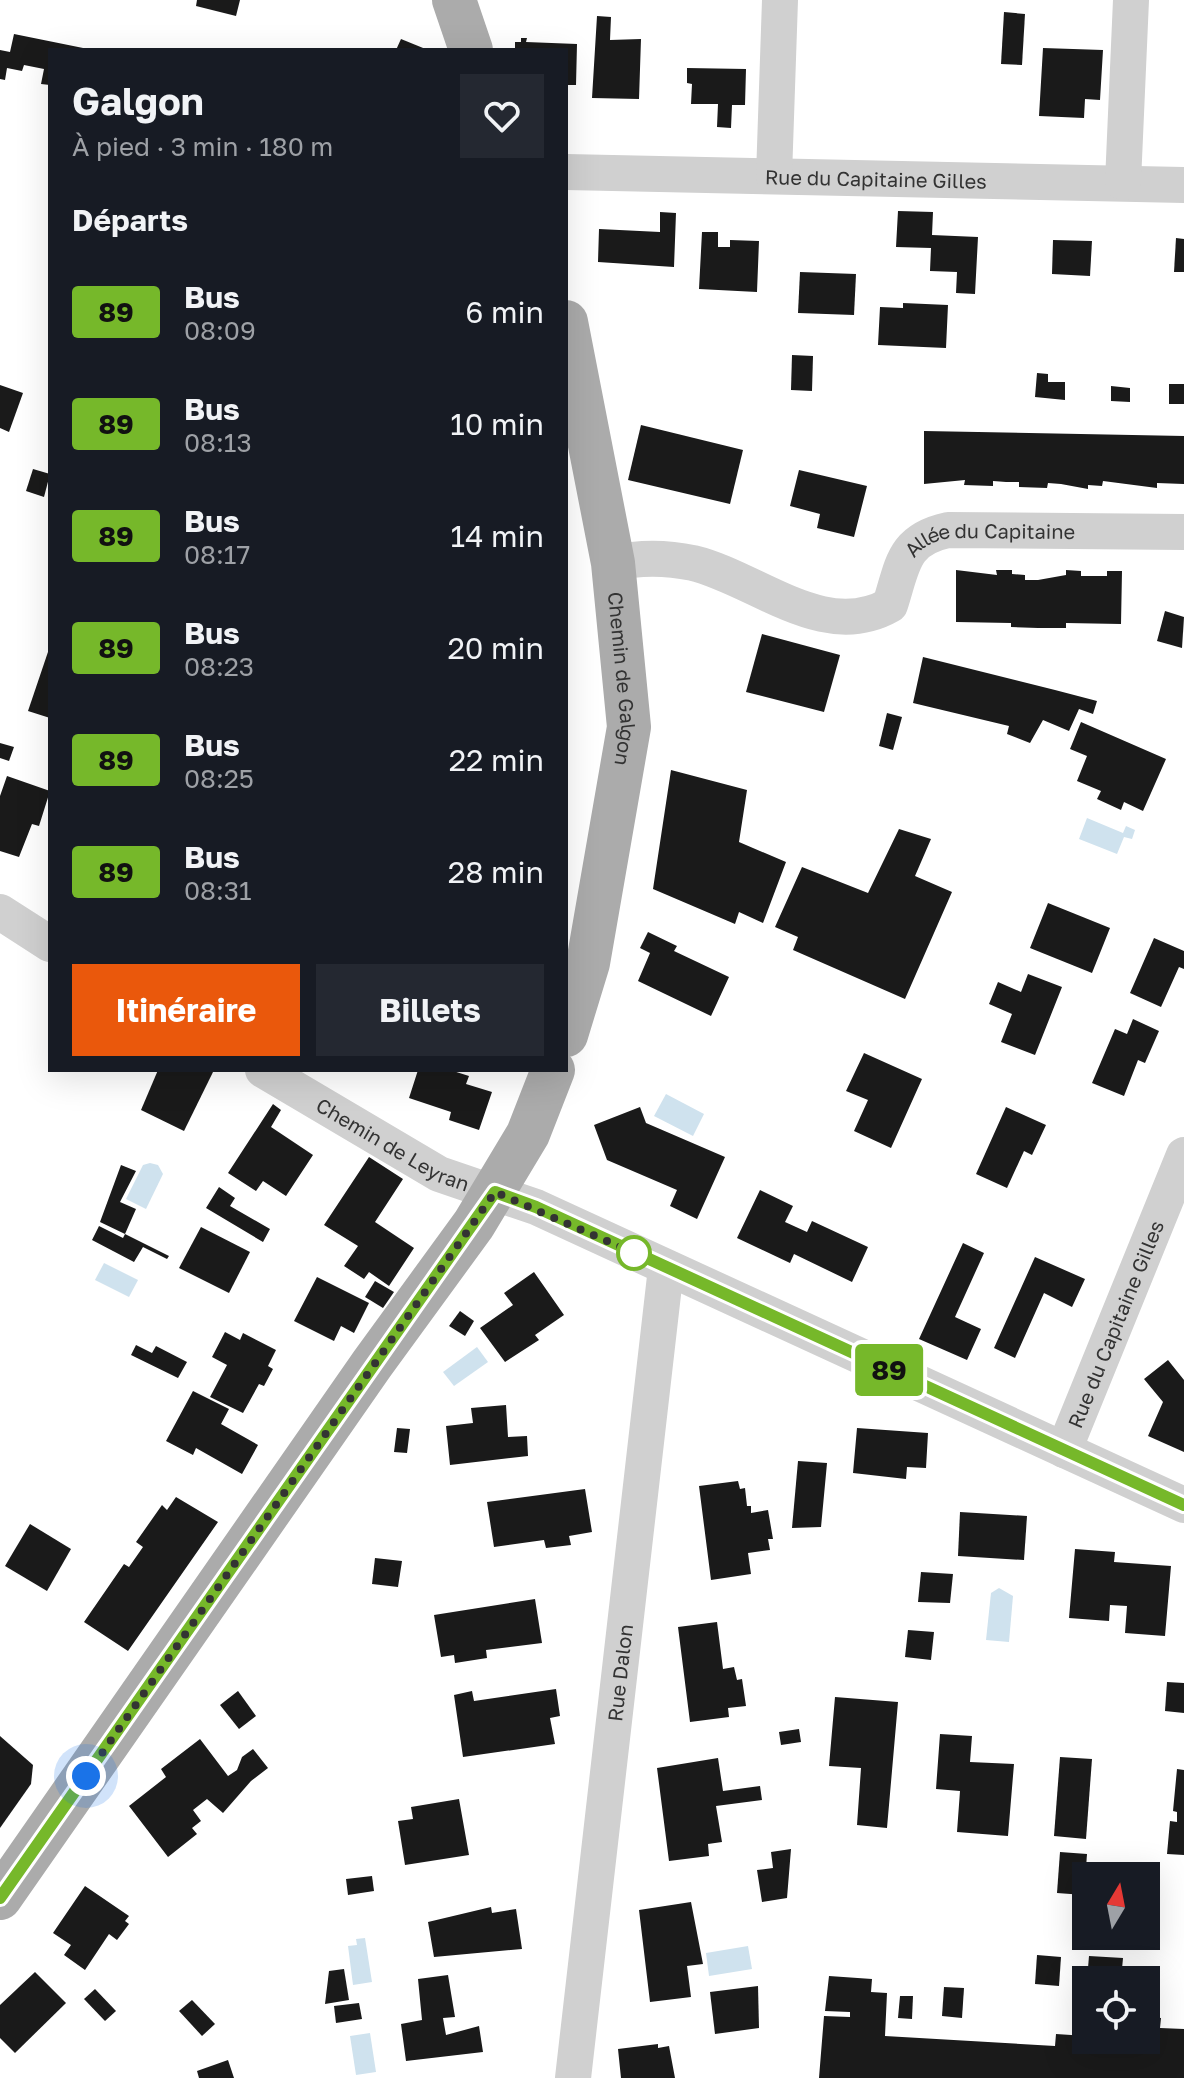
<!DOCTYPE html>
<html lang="fr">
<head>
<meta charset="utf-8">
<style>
  body { margin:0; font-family:"Golos Text",sans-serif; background:#242831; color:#f1f3f6; height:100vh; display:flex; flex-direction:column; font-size:30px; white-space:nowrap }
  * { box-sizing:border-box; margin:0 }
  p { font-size:26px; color:#9ea1a6 }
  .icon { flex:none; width:44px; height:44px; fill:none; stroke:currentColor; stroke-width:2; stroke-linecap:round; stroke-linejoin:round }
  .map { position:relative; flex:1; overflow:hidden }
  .drawer { position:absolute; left:48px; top:48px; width:520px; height:1024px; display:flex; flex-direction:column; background:#171b24; border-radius:0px; box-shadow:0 8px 32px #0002 }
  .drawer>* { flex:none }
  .badge { padding:0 16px; border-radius:6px; font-size:28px; line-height:52px }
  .needle { width:52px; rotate:10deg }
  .buttons { position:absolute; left:1072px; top:1862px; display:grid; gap:16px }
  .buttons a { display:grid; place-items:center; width:88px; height:88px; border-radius:0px; background:#171b24; box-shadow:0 8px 32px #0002; font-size:40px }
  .you { position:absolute; width:40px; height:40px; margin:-20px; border:6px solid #fff; border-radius:50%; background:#1a73e8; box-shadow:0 0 0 12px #1a73e833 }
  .map>.badge { position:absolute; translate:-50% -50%; box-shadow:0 0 0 4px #fff }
  h2 { padding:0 24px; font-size:30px; line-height:72px }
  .round { display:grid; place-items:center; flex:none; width:84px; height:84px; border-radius:0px; background:#242831 }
  .summary { display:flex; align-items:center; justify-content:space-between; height:136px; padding:0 24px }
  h1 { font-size:38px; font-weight:700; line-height:60px }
  .cta { display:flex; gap:16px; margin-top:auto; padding:16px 24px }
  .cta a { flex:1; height:92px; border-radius:0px; background:#ea580c; color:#fff; font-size:32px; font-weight:700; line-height:92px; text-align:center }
  .cta a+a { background:#242831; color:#f1f3f6 }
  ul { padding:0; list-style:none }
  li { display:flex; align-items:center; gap:24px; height:112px; padding:0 24px }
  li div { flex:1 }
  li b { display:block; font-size:30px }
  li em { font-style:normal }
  li .badge { min-width:88px; font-weight:700; text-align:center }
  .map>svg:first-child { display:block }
  .water { fill:#cfe2ee }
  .building { fill:#1a1a1a }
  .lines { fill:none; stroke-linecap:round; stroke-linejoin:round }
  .minor { stroke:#d0d0d0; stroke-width:36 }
  .major { stroke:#ababab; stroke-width:44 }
  .line-casing { stroke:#fff; stroke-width:18 }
  .line { stroke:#76b82a; stroke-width:12 }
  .walk { stroke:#333; stroke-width:8; stroke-dasharray:0 14.4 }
  .stop-dot { fill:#fff; stroke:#76b82a; stroke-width:4 }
  .labels { text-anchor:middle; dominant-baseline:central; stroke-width:8; stroke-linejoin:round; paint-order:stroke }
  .street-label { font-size:20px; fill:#333; stroke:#fff }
</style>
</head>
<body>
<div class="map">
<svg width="1184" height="2078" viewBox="0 0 1184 2078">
  <rect width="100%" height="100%" fill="#fff"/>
  <g class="water">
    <path d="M1087,818L1123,833L1126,826L1135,830L1132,839L1124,837L1117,854L1079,839Z"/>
    <path d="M666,1094L704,1114L693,1136L654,1116Z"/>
    <path d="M150,1163L158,1165L163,1174L146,1209L126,1199L143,1165Z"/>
    <path d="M104,1263L138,1280L129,1297L95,1280Z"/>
    <path d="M477,1347L488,1362L454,1386L443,1372Z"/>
    <path d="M999,1588L1013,1596L1009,1642L986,1640L991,1593Z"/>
    <path d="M365,1938L372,1982L353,1985L348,1946L357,1945L356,1939Z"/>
    <path d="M748,1946L752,1969L709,1976L706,1953Z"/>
    <path d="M370,2033L376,2072L356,2075L350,2036Z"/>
  </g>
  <g class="building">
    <path d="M197,0H240L236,16L196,6Z"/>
    <path d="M1004,12L1025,14L1022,65L1001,64Z"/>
    <path d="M597,16L611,17L610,40L641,39L639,99L592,98Z"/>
    <path d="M14,34L88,49V50H50V85L41,84L44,69L24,65L22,71L7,68L5,80L0,79V50L10,52Z"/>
    <path d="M521,38H527L526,42L577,44L576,85H566V50H515V42H521Z"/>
    <path d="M401,39L428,50H396Z"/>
    <path d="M1043,48L1103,50L1100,100L1085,99L1084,118L1039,116Z"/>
    <path d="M687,68L746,69L745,105H732L731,128L717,127L718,104H691L692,84L687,83Z"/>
    <path d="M898,211L933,212L932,235L978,237L975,294L956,293L957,272L930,271L931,248L896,247Z"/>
    <path d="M660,212L676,213L674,267L598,262L599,229L660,232Z"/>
    <path d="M702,232H718V247H730V240L759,241L757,292L699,289Z"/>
    <path d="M1176,238L1184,239V272H1174Z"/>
    <path d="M1053,240L1092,241L1090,276L1052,274Z"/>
    <path d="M800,272L856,274L854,315L798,313Z"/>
    <path d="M903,303L948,305L946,348L878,345L880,307L903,308Z"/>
    <path d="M792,355L813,356L812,391L791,390Z"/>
    <path d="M1037,373L1048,374V382H1065V400L1035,397Z"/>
    <rect x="1169" y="384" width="15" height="20"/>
    <path d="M0,385L23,393L9,432L0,428Z"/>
    <path d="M1111,386L1130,388V402L1111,401Z"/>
    <path d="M641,425L743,450L730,504L628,480Z"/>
    <path d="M924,431L1184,436V484L1157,483V488L1103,481L1102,486L1088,485V489L1061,484L1048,483L1047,488L1019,487V482H1006L993,481V486L964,485L965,480L924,484Z"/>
    <path d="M33,469L50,474L44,497L26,491Z"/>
    <path d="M799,470L867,486L854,537L817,528L820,514L790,506Z"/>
    <path d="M956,570L997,575L996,570H1012V574L1025,575V580H1038L1066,575V570L1081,571V576H1107V571H1122L1121,624L1066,623V628H1038L1011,627V623L956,622Z"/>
    <path d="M1165,611L1184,617L1182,648L1157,641Z"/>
    <path d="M762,634L840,655L824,712L746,692Z"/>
    <path d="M50,646V718L28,711Z"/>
    <path d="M923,657L1055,690L1097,701L1093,714L1079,709L1069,731L1043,720L1030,743L1007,734L1009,726L913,703Z"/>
    <path d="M887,713L902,717L893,750L879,746Z"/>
    <path d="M1081,722L1166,759L1143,811L1124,802L1121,810L1097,799L1101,791L1077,781L1087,756L1070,749Z"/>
    <path d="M0,743L14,747L9,761L0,758Z"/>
    <path d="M671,770L747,790L739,842L786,862L763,923L739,912L735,924L653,889Z"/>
    <path d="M7,776L50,791L39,826L32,824L19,857L0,851V796Z"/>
    <path d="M899,829L931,839L915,876L952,892L905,999L793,950L798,937L775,927L802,867L868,893Z"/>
    <path d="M1048,903L1110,928L1092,973L1030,948Z"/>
    <path d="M648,932L677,946L674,951L729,977L711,1016L638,981L650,953L640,948Z"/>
    <path d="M1154,938L1184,951V969L1179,967L1161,1007L1130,993Z"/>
    <path d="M1028,974L1062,987L1035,1055L1001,1042L1012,1014L989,1004L998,982L1021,992Z"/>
    <path d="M1133,1019L1159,1031L1145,1063L1138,1060L1124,1096L1092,1083L1115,1029L1127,1034Z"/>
    <path d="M864,1053L922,1079L891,1148L854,1131L868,1100L846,1091Z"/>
    <path d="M158,1070H214L184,1131L141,1110Z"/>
    <path d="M418,1070H450L469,1076L466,1084L492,1092L479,1130L449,1120L451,1112L409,1098Z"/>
    <path d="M273,1104L281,1110L271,1127L313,1155L286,1196L263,1181L256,1191L228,1173Z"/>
    <path d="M640,1107L646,1123L725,1157L697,1219L670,1206L677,1190L607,1160L594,1125Z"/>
    <path d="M1006,1107L1046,1125L1032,1155L1024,1151L1007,1188L976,1174Z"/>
    <path d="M369,1157L403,1179L375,1222L414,1248L389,1286L369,1272L364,1279L344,1266L358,1246L324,1225Z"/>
    <path d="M121,1165L136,1171L120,1202L136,1209L125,1234L169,1256L167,1259L143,1247L134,1262L92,1240L99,1226L123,1238L125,1234L100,1222Z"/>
    <path d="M219,1187L235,1198L230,1206L270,1229L263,1242L206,1208Z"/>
    <path d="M760,1190L793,1206L785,1222L807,1232L812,1221L868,1247L852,1282L794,1254L790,1263L737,1238Z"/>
    <path d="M201,1227L250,1252L229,1293L179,1268Z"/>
    <path d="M963,1243L984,1253L955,1317L981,1329L967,1360L919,1339Z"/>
    <path d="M1035,1257L1085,1279L1072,1307L1044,1293L1015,1358L994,1348Z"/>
    <path d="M534,1272L564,1315L535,1335L539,1340L505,1362L480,1328L513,1305L504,1293Z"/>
    <path d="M317,1277L369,1303L354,1333L341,1326L334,1341L294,1321Z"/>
    <path d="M375,1281L394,1292L383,1308L365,1297Z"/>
    <path d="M460,1311L474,1321L465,1336L449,1326Z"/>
    <path d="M225,1332L240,1340L243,1333L276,1350L268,1366L273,1369L264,1386L259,1384L243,1413L210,1397L227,1365L212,1357Z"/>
    <path d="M136,1345L152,1353L156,1346L187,1362L178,1378L131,1355Z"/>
    <path d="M1168,1360L1184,1380V1452L1148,1436L1163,1402L1144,1379Z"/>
    <path d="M193,1391L229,1409L221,1424L258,1445L242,1474L196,1448L193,1455L166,1441Z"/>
    <path d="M506,1405L508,1437L527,1436L528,1456L450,1465L446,1426L473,1423L471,1408Z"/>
    <path d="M397,1428L410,1429L407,1453L394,1452Z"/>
    <path d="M857,1428L928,1433L926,1468L907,1467L906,1479L853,1473Z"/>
    <path d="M798,1461L827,1463L821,1527L792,1528Z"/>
    <path d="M738,1481L740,1489L745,1488L747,1506H751V1513L768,1510L773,1539H768L770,1550L748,1553L751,1574L711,1580L699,1486Z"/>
    <path d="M585,1489L592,1532L569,1536L571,1545L546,1548L544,1540L494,1547L487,1502Z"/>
    <path d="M176,1497L218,1522L128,1651L84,1622L124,1564L129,1567L143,1547L136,1542L162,1505L167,1510Z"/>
    <path d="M960,1512L1027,1516L1024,1560L958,1556Z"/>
    <path d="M30,1524L71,1549L47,1591L5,1566Z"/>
    <path d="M1075,1549L1115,1552L1114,1562L1171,1566L1165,1636L1125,1633L1127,1606L1110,1605L1109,1621L1069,1618Z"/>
    <path d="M375,1558L402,1561L398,1587L372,1584Z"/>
    <path d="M921,1572L953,1574L950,1603L918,1602Z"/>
    <path d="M535,1599L542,1643L486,1650L487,1658L455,1663L454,1655L441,1657L434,1615Z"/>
    <path d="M717,1622L723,1669L734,1667L737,1680L742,1679L746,1706L728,1708L729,1717L690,1722L678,1627Z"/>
    <path d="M908,1630L934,1632L931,1660L905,1657Z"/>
    <path d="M1167,1682L1184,1683V1713L1165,1711Z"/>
    <path d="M556,1689L560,1716L550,1718L555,1744L463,1757L454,1695L472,1691L474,1701Z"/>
    <path d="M238,1691L256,1716L239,1729L220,1705Z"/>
    <path d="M835,1697L898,1702L887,1828L857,1825L861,1768L829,1766Z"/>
    <path d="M799,1729L801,1742L781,1745L779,1732Z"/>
    <path d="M940,1734L972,1736L970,1762L1014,1764L1008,1836L957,1832L960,1791L936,1789Z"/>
    <path d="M0,1736L33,1765L31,1784L0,1828Z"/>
    <path d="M200,1739L228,1776L237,1770L242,1757L253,1749L268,1768L251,1781L223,1813L207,1799L193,1810L201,1821L192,1828L197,1834L168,1857L129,1806L166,1777L161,1769Z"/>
    <path d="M1060,1757L1092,1759L1086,1839L1054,1836Z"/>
    <path d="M718,1758L723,1791L760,1786L762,1800L716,1806L722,1842L708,1844L709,1856L669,1861L657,1768Z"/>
    <path d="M1177,1769L1184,1770V1855L1167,1854L1170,1821L1177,1822V1812L1173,1811Z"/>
    <path d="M459,1799L469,1855L405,1865L398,1821L413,1819L411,1807Z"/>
    <path d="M791,1849L787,1898L762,1902L757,1870L773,1868L771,1852Z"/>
    <path d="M1060,1852L1087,1854L1084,1895L1057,1893Z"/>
    <path d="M372,1876L374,1891L348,1895L346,1879Z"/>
    <path d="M85,1886L129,1916L125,1921L129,1924L117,1940L109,1934L85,1970L64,1955L71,1945L53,1933Z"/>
    <path d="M691,1902L703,1964L687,1966L691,1997L650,2002L639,1910Z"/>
    <path d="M491,1907L492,1913L516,1909L522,1949L434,1957L428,1922Z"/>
    <path d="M1037,1955L1061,1957L1059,1986L1035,1984Z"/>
    <path d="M1089,1956L1123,1958L1121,1980H1087Z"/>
    <path d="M344,1969L349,2000L325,2004L329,1971Z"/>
    <path d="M35,1972L66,2003L15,2053L0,2038V2005Z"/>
    <path d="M448,1975L455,2017L443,2018L446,2035L479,2026L483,2052L406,2061L401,2024L422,2020L418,1979Z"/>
    <path d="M829,1976L872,1979L871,1992L887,1993L885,2036L1055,2046L1056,2034L1086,2036V2040H1146V2017L1161,2018L1160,2028L1184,2029V2078H819L824,2016L850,2017V2012L825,2011Z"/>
    <path d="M758,1986L759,2028L715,2034L710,1992Z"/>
    <path d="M944,1987L964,1988L962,2018L942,2016Z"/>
    <path d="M95,1989L116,2011L105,2021L84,1999Z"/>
    <path d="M900,1996H913L912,2019L898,2018Z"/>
    <path d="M192,2000L215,2024L202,2036L179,2011Z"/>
    <path d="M359,2003L362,2019L336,2023L334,2006Z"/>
    <path d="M658,2044V2048L669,2046L675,2078H621L618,2049Z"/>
    <path d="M228,2060L234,2078H199L197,2071Z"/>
  </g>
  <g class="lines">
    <g class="minor">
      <path id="s1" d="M566,172L1184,185"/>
      <path d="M774,176L780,0"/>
      <path d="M1123,182L1131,0"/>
      <path id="s2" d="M613,563C640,557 665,557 693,563C756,578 824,643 890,605C903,565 902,540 948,530L1184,532"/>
      <path d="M0,912L50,944"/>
      <path id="s3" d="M263,1070L439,1174L536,1207L1184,1505"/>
      <path id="s4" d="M1064,1450L1184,1155"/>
      <path id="s5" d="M573,2078L666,1268"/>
    </g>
    <g class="major">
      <path d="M454,0L471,50"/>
      <path id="s6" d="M566,322L613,563L629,727L588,963L566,1035"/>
      <path d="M0,1898L372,1364L474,1224L528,1134L553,1070"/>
    </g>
  </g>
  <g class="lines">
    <defs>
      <path id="line" d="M0,1898L495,1192L536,1207L1184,1505"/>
    </defs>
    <use href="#line" class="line-casing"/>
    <use href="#line" class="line"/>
    <path class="walk" d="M86,1776L495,1192L639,1255L634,1253"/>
  </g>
  <circle class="stop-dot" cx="634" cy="1253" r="16"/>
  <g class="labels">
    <g class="street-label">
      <text stroke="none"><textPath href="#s1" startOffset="310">Rue du Capitaine Gilles</textPath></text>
      <text stroke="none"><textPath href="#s2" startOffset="432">Allée du Capitaine</textPath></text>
      <text stroke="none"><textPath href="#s6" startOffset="362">Chemin de Galgon</textPath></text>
      <text stroke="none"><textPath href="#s3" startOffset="150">Chemin de Leyran</textPath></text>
      <text stroke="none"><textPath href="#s4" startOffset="136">Rue du Capitaine Gilles</textPath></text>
      <text stroke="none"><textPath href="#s5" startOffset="408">Rue Dalon</textPath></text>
    </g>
  </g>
</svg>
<div class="buttons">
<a><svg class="needle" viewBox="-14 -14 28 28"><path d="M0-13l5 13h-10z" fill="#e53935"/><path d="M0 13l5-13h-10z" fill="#9ea1a6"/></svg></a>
<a><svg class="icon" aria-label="locate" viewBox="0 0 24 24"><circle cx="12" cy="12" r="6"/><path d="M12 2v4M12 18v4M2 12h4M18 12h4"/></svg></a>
</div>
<div class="you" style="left:86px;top:1776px"></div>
<b class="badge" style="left:889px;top:1370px;background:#76b82a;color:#111">89</b>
<section class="drawer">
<div class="summary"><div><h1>Galgon</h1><p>À pied · 3 min · 180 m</p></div><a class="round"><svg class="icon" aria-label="heart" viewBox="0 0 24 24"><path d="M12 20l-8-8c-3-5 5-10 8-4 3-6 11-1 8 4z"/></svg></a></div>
<h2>Départs</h2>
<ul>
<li><span class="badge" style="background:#76b82a;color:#111">89</span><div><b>Bus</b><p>08:09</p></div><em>6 min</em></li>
<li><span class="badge" style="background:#76b82a;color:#111">89</span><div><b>Bus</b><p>08:13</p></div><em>10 min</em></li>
<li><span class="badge" style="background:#76b82a;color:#111">89</span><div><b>Bus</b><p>08:17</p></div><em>14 min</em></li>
<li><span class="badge" style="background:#76b82a;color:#111">89</span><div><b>Bus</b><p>08:23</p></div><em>20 min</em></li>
<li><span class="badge" style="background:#76b82a;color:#111">89</span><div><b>Bus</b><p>08:25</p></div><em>22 min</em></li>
<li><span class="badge" style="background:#76b82a;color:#111">89</span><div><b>Bus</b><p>08:31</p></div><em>28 min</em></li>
</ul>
<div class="cta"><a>Itinéraire</a><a>Billets</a></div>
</section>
</div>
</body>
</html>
